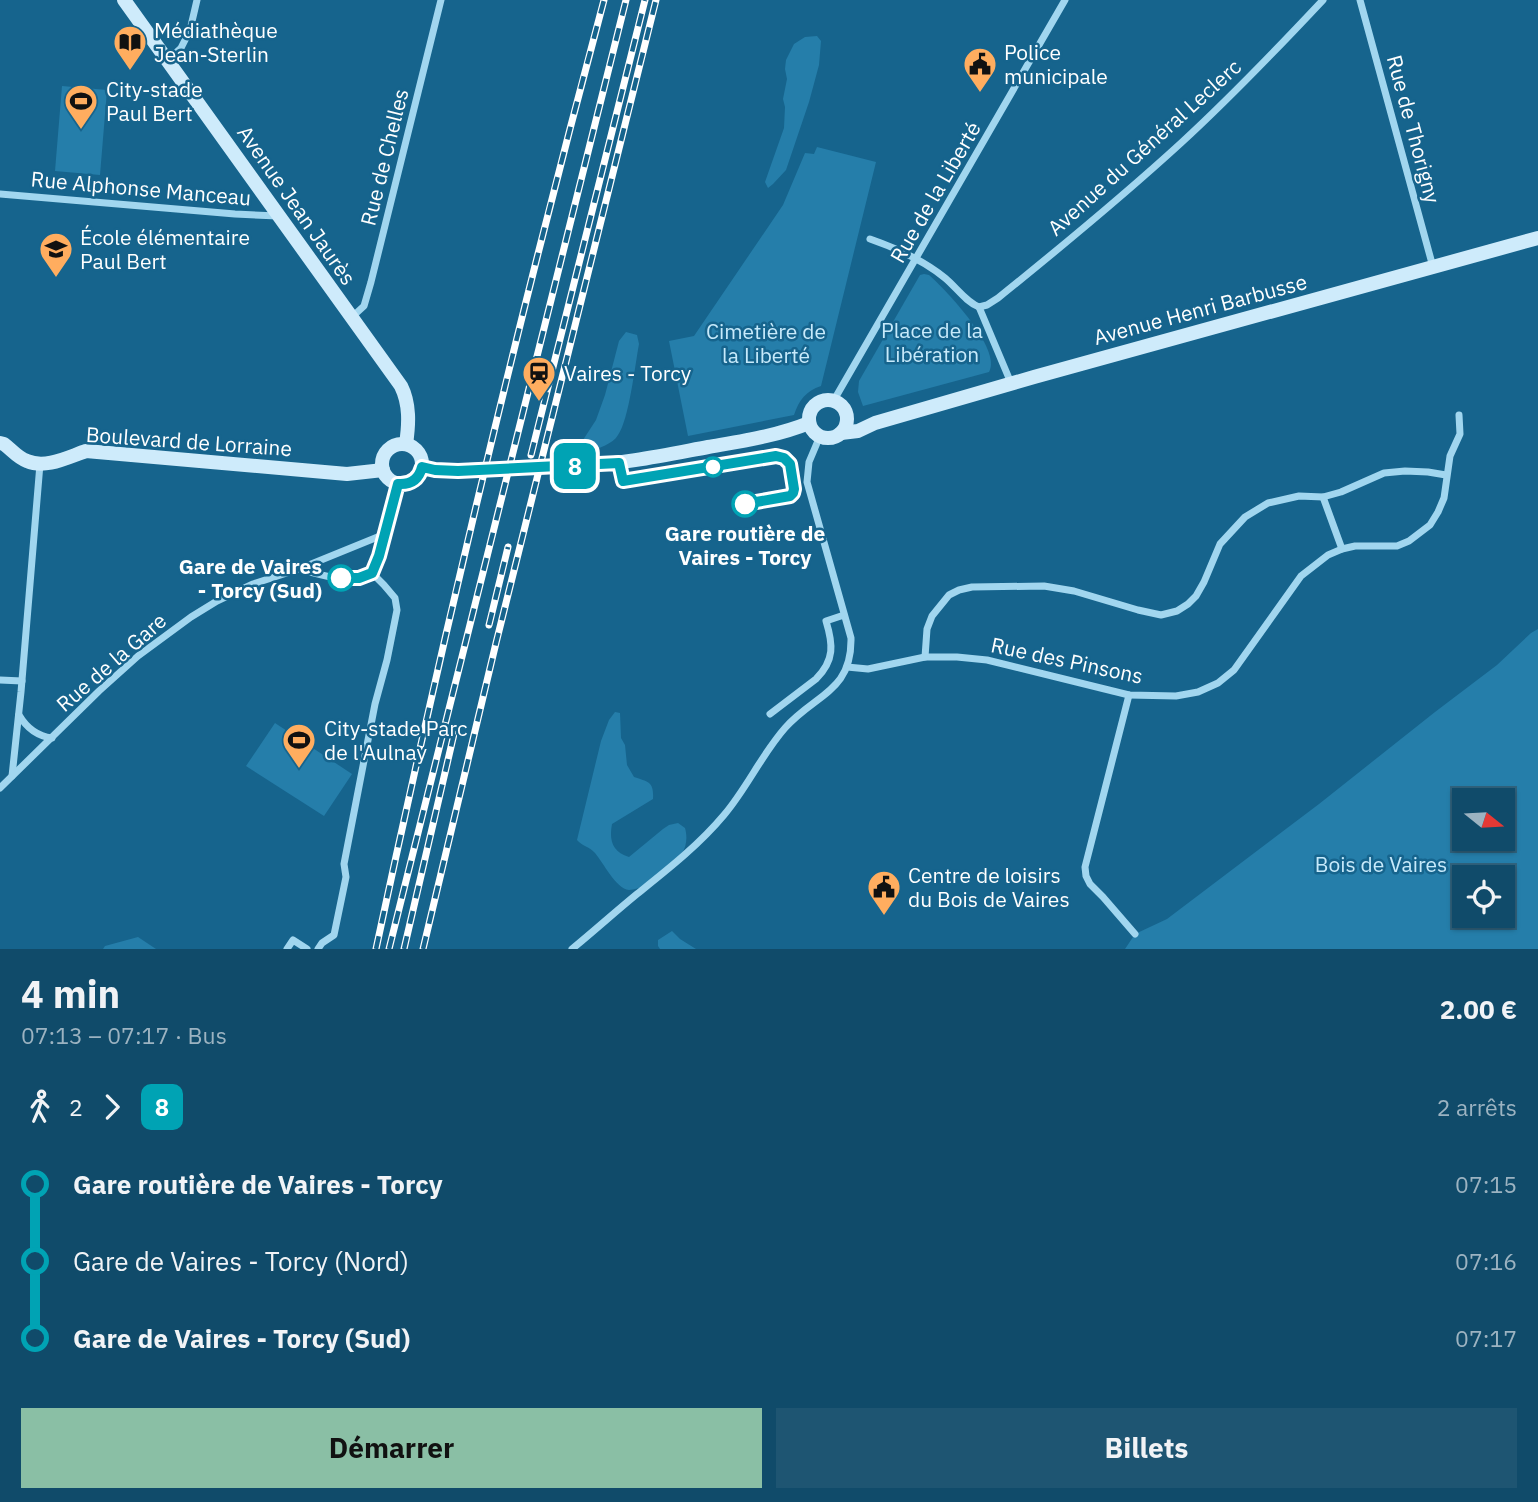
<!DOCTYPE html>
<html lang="fr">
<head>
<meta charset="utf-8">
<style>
  body { margin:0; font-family:"IBM Plex Sans",sans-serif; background:#1e5572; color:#f1f3f6; height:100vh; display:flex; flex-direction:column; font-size:26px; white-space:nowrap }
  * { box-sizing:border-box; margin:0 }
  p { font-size:23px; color:#9cb3c1 }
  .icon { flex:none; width:38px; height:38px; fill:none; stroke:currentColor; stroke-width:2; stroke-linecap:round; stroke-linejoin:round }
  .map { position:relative; height:949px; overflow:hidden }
  .sheet { display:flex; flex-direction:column; background:#104b6a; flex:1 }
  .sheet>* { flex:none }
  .badge { padding:0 14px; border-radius:10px; font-size:24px; line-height:46px }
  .needle { width:46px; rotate:108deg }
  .tools { position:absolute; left:1452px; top:788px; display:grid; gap:14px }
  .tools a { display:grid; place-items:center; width:63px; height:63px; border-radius:0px; background:#104b6a; box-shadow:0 2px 5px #0004,0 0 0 2px #30637e; font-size:35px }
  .map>.badge { position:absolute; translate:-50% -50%; box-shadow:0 0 0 4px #fff }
  .legs { display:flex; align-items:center; gap:10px; height:77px; padding:0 21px; font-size:23px }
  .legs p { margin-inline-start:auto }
  .overview { display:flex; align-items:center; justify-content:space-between; height:119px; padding:0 21px }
  h1 { font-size:38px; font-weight:800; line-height:52px }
  .primary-button { display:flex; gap:14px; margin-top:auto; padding:14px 21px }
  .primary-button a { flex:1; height:80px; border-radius:0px; background:#8abfa5; color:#111; font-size:28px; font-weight:800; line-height:80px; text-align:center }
  .primary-button a+a { background:#1e5572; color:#f1f3f6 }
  ul { padding:0 21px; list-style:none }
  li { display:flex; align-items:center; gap:24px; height:77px; font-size:26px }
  li i { display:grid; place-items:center; width:10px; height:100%; margin:0 9px; background:currentColor }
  li i::after { content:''; width:18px; height:18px; margin:-9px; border:5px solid; border-radius:50%; background:#104b6a }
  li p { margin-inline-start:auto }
  li:first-child i { background:linear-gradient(#0000 50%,currentColor 0) }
  li:last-child i { background:linear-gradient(currentColor 50%,#0000 0) }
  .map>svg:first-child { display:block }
  .green { fill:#257eaa; fill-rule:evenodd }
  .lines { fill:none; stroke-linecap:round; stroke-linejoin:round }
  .street { stroke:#a1d6ef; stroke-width:7 }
  .secondary { stroke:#ceebfb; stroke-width:14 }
  .rail-casing { stroke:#fff; stroke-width:7 }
  .rail { stroke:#16648d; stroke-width:4.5; stroke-dasharray:13; stroke-linecap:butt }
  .secondary-bridge { stroke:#ceebfb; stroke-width:14 }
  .line-1-casing { stroke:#fff; stroke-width:16 }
  .line-1 { stroke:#00a3b4; stroke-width:10 }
  .stop-1-dot { fill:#fff; stroke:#00a3b4; stroke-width:3.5 }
  .labels { text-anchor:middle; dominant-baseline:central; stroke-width:5; stroke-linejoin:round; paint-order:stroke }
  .poi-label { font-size:21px; fill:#fff; stroke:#16648d; text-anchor:start }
  .street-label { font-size:21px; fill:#fff; stroke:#16648d }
  .park-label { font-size:21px; fill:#c7eafb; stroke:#16648d }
  .stop-label { font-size:21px; font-weight:bold; fill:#fff; stroke:#16648d }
</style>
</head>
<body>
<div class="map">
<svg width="1538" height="949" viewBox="0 0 1538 949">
  <rect width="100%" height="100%" fill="#16648d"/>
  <g class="green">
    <path d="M817,36L821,41L819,65L809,102L786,170L773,184L768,188L765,182L784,128L785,107L783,99L787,79L785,69L786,60L794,44L805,37Z"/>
    <path d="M62,86L107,90L100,175L55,171Z"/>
    <path d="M817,147L876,162L821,386C806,391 799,400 794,415L688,436L669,341L694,336L783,205L805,153L814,154Z"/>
    <path d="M924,274L929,275C946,290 1002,349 989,372L863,406L858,392L859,381L920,275Z"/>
    <path d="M626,332L637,335L639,344C635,365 629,420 618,435C613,444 598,448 590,452L584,447L583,440L596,420L605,395L619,341Z"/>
    <path d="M1538,629V949H1125L1135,934L1167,919L1319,804L1435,712L1497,665L1531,633ZM1465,800H1503V838H1465ZM1465,877H1503V915H1465Z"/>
    <path d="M615,712L620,713L621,738L625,745L627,765L634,777C649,782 654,782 653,799L612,824C609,840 612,852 629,857L663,829L669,825L678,823L685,828C693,857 665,870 646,887C640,887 634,890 629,890C616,889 603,862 595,853C590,847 582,846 577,840L601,741L609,720Z"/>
    <path d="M275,723L352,774L324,816L246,766Z"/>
    <path d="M672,931L680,939L696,949H660L658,946V940Z"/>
    <path d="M138,937L156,949H103L105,946Z"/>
  </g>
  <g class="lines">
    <g class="street">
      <path d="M1360,0L1433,267"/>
      <path d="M168,60L181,48L190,30L197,0"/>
      <path d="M0,194L235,214L278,216"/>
      <path d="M870,239C896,248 923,260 945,278C956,287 966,302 979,307L1011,383"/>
      <path d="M979,307L987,305L998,298C1060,248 1122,197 1181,143C1230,98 1277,49 1323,0"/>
      <path d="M352,317L364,306L371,282L441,0"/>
      <path d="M834,400L1065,0"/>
      <path d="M1323,497L1342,549"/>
      <path d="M300,569C323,576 349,584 372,573L379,556L398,484"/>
      <path d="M925,657L927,629L932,616L949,595L959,590L972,587L1044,586L1074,591L1138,610L1161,615L1177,611L1188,604L1196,596L1204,582L1220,544L1245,517L1268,503L1299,496L1323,497L1341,492L1384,473L1405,471L1428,472L1446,475"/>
      <path d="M847,667L868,669L925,657H957L987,660L1129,695L1176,696L1198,692L1218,683L1234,670L1301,576L1328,555L1342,549L1355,546H1397L1409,541L1430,525L1438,512L1444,498L1450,456L1460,434L1459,415"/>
      <path d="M0,680L22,681"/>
      <path d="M1129,695L1085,867L1086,876L1090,884L1103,897L1135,934"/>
      <path d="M770,714L816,679C835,660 833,644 826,621L844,615"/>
      <path d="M19,715C26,727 37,736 52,738"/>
      <path d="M12,776L21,692L40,464"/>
      <path d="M0,788L99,691L138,656L191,617L217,601L253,584L299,569L385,534"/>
      <path d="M287,949L293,940L307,949"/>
      <path d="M318,949L322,943L334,935L346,877L344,864L375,704L387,660L397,610L395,598L384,585L372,573"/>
      <path d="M572,949C594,931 615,912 637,894C667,870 699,845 724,815C747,788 762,754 785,728C815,694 852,692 851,638L807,482L809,462L820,436"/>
    </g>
    <g class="secondary">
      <path d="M124,0L401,386C410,404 409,424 406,444"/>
      <circle cx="828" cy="419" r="19"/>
      <path d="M841,433L858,431L875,423L1034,377L1538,238"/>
      <path d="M0,443L4,444C12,450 18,458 27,461C46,469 68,457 86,451L347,474L383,470"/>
      <circle cx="402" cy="464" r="20"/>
      <path d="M579,466C623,464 665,455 708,447C742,441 777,436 809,423"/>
      <path d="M422,467L435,470H469"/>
    </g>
    <defs>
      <g id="rail">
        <path d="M531,455L645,0"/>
        <path d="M489,625L508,547"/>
        <path d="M376,949C444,631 520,314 604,0"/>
        <path d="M389,949L626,0"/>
        <path d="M404,949L454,734"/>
        <path d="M423,949L496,643L656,0"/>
      </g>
    </defs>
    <use href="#rail" class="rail-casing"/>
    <use href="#rail" class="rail"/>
    <path class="secondary-bridge" d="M469,470L579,466"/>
  </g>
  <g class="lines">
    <defs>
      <path id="line-1" d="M341,578H359L372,573L379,556L398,484C411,485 419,479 422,467L435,470L458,471L619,463L623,481L776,456L784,458L790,464L794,489L793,493L790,496L745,504"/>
    </defs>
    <use href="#line-1" class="line-1-casing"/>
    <use href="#line-1" class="line-1"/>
  </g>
  <defs>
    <symbol id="library-pin" viewBox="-11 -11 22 30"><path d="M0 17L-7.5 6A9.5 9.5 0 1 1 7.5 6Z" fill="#ffad5f" stroke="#16648d"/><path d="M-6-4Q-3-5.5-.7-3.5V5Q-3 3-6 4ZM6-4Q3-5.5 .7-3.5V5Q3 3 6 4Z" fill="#111"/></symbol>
    <symbol id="civic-pin" viewBox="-11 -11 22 30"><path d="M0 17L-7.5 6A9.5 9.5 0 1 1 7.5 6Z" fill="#ffad5f" stroke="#16648d"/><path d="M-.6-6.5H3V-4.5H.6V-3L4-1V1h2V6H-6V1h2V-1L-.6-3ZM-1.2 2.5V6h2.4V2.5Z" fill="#111"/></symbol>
    <symbol id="stadium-pin" viewBox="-11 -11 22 30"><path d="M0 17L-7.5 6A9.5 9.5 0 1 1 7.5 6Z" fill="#ffad5f" stroke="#16648d"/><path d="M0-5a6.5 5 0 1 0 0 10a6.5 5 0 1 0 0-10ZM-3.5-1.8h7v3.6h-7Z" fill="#111"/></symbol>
    <symbol id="school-pin" viewBox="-11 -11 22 30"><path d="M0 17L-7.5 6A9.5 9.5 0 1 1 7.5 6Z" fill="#ffad5f" stroke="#16648d"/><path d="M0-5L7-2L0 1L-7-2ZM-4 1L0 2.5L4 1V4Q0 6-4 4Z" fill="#111"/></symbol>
    <symbol id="station-pin" viewBox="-11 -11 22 30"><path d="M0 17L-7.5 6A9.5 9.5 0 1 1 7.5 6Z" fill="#ffad5f" stroke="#16648d"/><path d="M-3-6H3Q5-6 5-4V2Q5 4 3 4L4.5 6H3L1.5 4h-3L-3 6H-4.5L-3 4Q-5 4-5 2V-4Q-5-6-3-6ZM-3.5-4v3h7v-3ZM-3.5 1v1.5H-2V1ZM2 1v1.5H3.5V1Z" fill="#111"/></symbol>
  </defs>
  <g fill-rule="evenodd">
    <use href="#library-pin" x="111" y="23" width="38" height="52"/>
    <use href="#civic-pin" x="961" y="45" width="38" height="52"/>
    <use href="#stadium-pin" x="62" y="82" width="38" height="52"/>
    <use href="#school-pin" x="37" y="230" width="38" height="52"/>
    <use href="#station-pin" x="520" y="354" width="38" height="52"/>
    <use href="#stadium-pin" x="280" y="721" width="38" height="52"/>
    <use href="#civic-pin" x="865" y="868" width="38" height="52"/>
  </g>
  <g class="stop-1-dot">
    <circle cx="713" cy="467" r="9"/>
    <circle cx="745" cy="504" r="12"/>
    <circle cx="341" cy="578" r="12"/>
  </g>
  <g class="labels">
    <g class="poi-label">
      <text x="154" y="30">Médiathèque<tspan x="154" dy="24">Jean-Sterlin</tspan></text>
      <text x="1004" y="52">Police<tspan x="1004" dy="24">municipale</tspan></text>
      <text x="106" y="89">City-stade<tspan x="106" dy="24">Paul Bert</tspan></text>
      <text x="80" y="237">École élémentaire<tspan x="80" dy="24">Paul Bert</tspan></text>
      <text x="564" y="373">Vaires - Torcy</text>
      <text x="324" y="728">City-stade Parc<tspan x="324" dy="24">de l'Aulnay</tspan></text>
      <text x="908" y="875">Centre de loisirs<tspan x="908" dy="24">du Bois de Vaires</tspan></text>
    </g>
    <g class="street-label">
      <text transform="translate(1414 129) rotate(75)">Rue de Thorigny</text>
      <text transform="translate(1144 147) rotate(-42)">Avenue du Général Leclerc</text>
      <text transform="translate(384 157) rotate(-76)">Rue de Chelles</text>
      <text transform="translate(141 188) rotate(5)">Rue Alphonse Manceau</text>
      <text transform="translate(935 192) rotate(-60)">Rue de la Liberté</text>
      <text transform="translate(297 205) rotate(55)">Avenue Jean Jaurès</text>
      <text transform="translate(1200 309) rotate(-15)">Avenue Henri Barbusse</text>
      <text transform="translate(189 441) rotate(4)">Boulevard de Lorraine</text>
      <text transform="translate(1067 660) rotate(12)">Rue des Pinsons</text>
      <text transform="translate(111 662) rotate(-41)">Rue de la Gare</text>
    </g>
    <g class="park-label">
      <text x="932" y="330">Place de la<tspan x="932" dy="24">Libération</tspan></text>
      <text x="766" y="331">Cimetière de<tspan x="766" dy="24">la Liberté</tspan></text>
      <text x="1381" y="864">Bois de Vaires</text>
    </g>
    <g class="stop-label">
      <text x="745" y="533">Gare routière de<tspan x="745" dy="24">Vaires - Torcy</tspan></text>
      <text x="322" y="566" text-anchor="end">Gare de Vaires<tspan x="322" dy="24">- Torcy (Sud)</tspan></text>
    </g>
  </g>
</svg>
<div class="tools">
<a><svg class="needle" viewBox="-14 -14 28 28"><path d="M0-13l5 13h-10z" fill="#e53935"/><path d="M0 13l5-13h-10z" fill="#9cb3c1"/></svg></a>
<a><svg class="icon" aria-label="locate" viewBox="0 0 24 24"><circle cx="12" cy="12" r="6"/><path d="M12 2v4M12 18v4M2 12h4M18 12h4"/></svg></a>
</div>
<b class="badge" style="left:575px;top:466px;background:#00a3b4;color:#fff">8</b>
</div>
<section class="sheet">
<div class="overview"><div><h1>4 min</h1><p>07:13 – 07:17 · Bus</p></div><b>2.00 €</b></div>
<div class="legs"><svg class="icon" aria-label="walk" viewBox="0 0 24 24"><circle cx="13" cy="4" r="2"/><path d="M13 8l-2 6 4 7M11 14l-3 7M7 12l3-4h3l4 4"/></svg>2<svg class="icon" aria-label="forward" viewBox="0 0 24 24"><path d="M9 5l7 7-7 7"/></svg><b class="badge" style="background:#00a3b4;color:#fff">8</b><p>2 arrêts</p></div>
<ul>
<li><i style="color:#00a3b4"></i><b>Gare routière de Vaires - Torcy</b><p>07:15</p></li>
<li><i style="color:#00a3b4"></i><span>Gare de Vaires - Torcy (Nord)</span><p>07:16</p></li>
<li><i style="color:#00a3b4"></i><b>Gare de Vaires - Torcy (Sud)</b><p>07:17</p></li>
</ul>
<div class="primary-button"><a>Démarrer</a><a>Billets</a></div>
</section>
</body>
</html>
